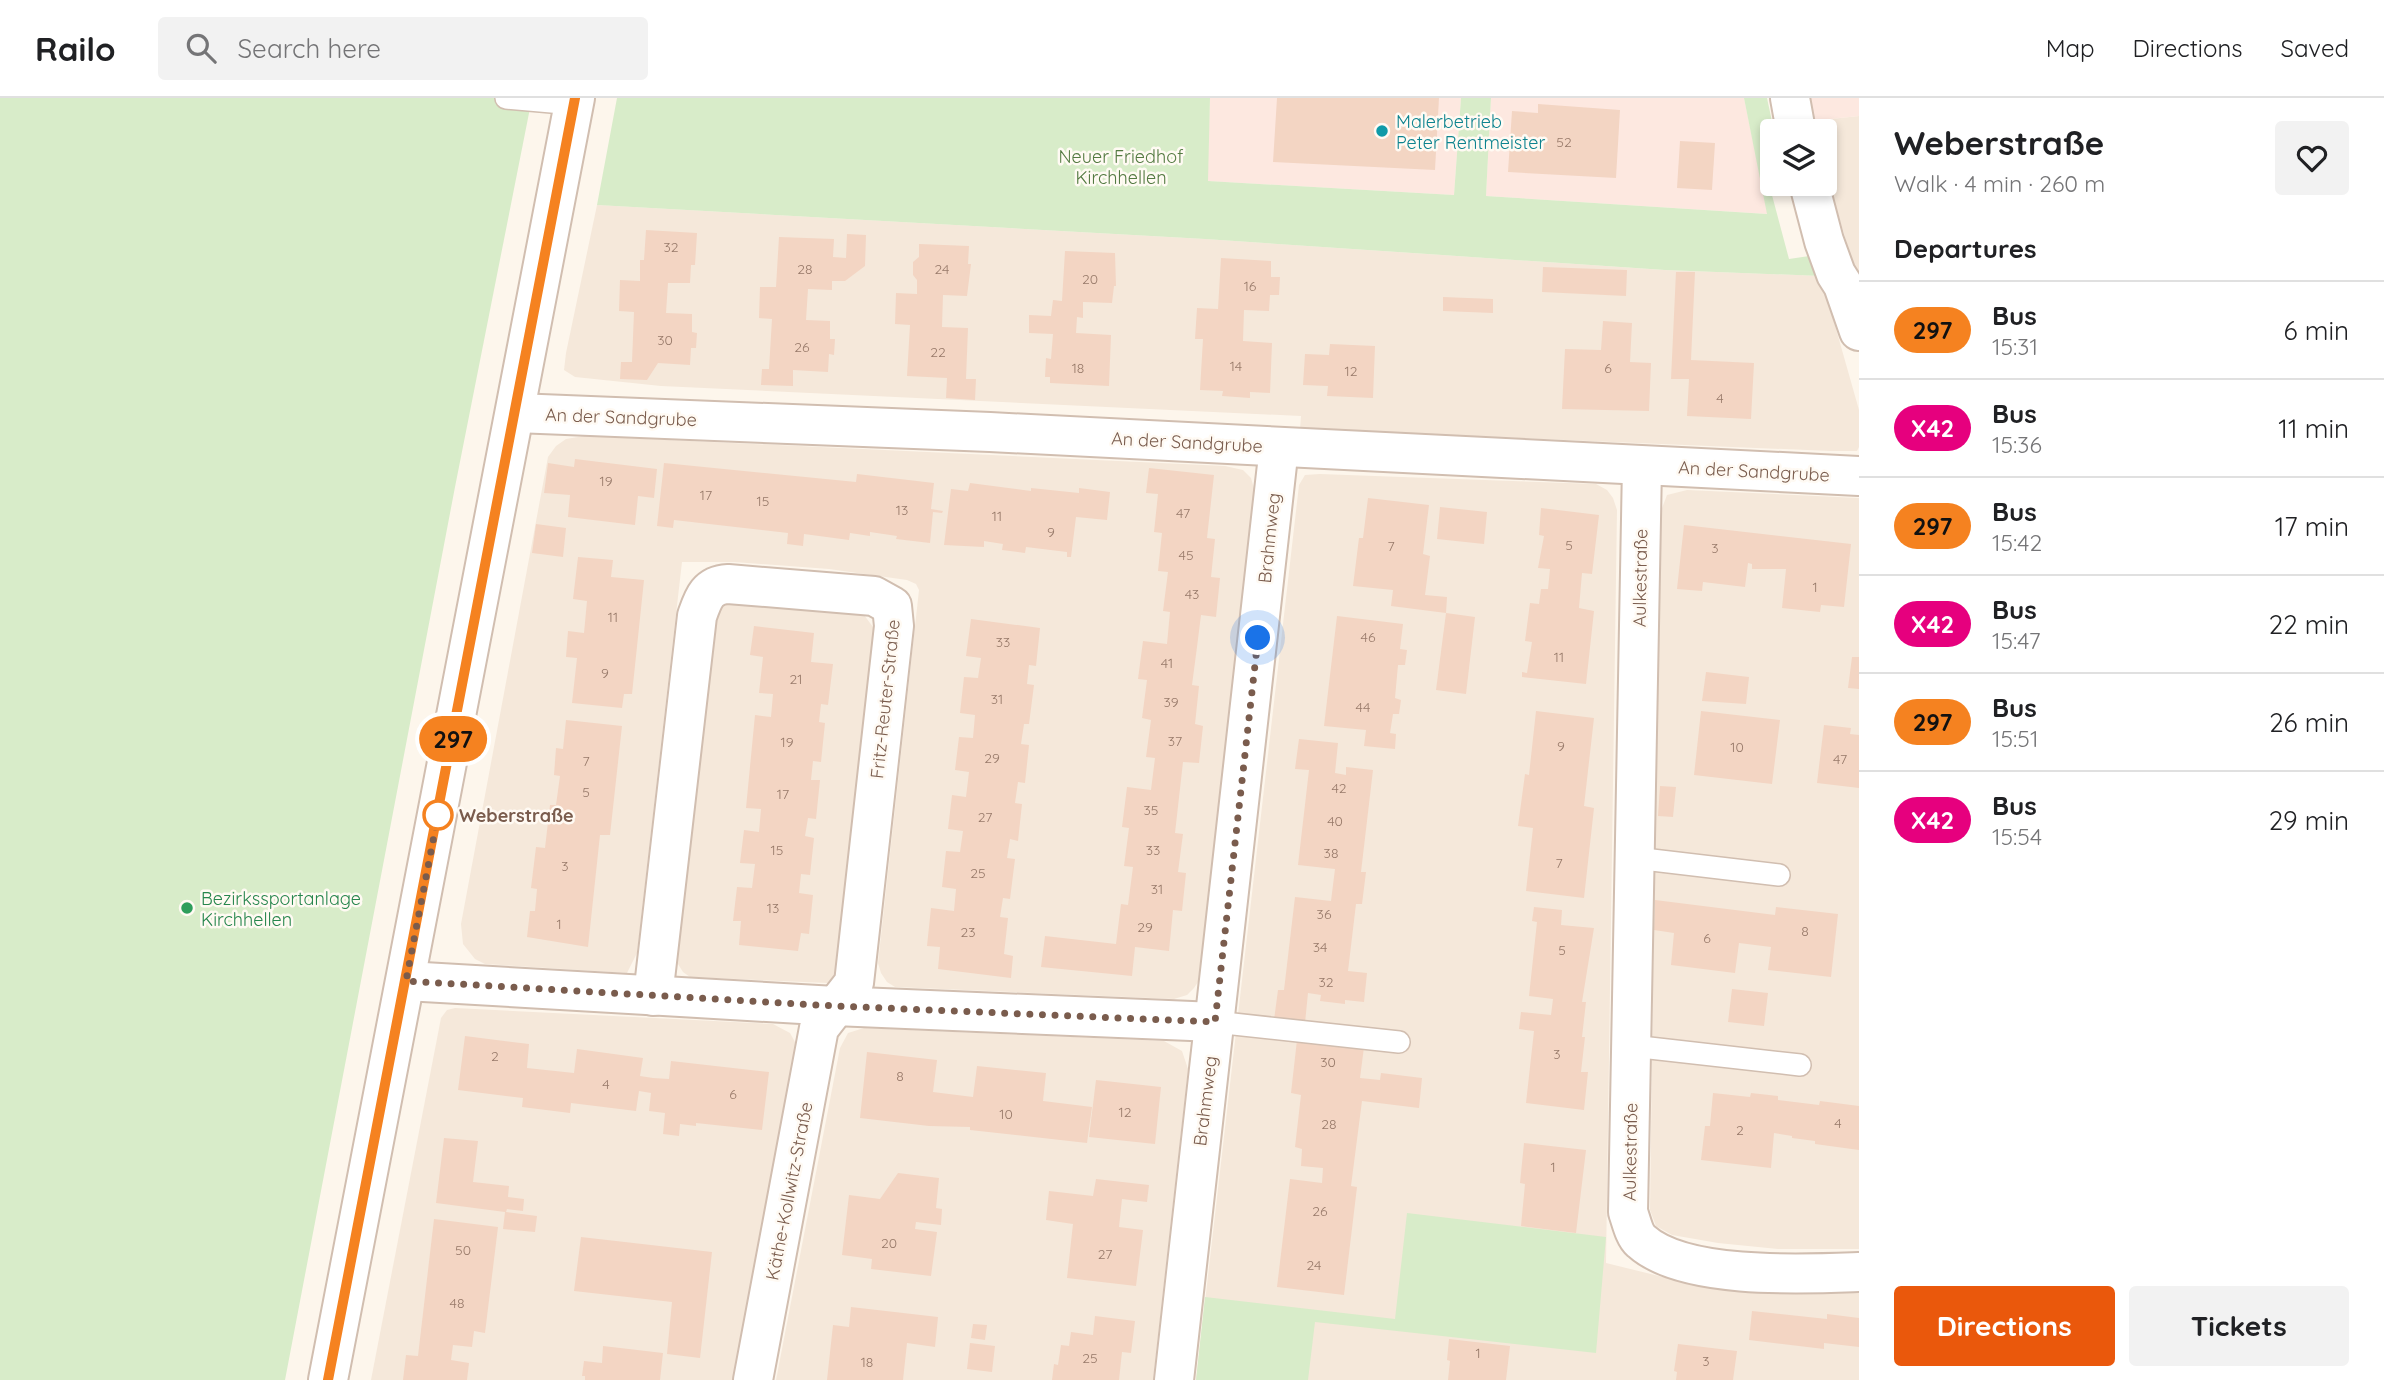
<!DOCTYPE html>
<html lang="en">
<head>
<meta charset="utf-8">
<style>
  body { margin:0; font-family:Quicksand,sans-serif; background:#f2f2f2; color:#202124; height:100vh; display:flex; flex-direction:column; font-size:26px; white-space:nowrap }
  * { box-sizing:border-box; margin:0 }
  p { font-size:23px; color:#757577 }
  .icon { flex:none; width:38px; height:38px; fill:none; stroke:currentColor; stroke-width:2; stroke-linecap:round; stroke-linejoin:round }
  .map { position:relative; flex:1; overflow:hidden }
  .sheet { display:flex; flex-direction:column; background:#fff; width:525px }
  .sheet>* { flex:none }
  .badge { padding:0 14px; border-radius:23px; font-size:24px; line-height:46px }
  .buttons { position:absolute; left:1760px; top:21px; display:grid; gap:14px }
  .buttons a { display:grid; place-items:center; width:77px; height:77px; border-radius:7px; background:#fff; box-shadow:0 4px 10px #0003; font-size:35px }
  .you { position:absolute; width:35px; height:35px; margin:-18px; border:5px solid #fff; border-radius:50%; background:#1a73e8; box-shadow:0 0 0 10px #1a73e833 }
  .map>.badge { position:absolute; translate:-50% -50%; box-shadow:0 0 0 4px #fff }
  h2 { padding:0 35px; font-size:26px; line-height:63px }
  .round { display:grid; place-items:center; flex:none; width:74px; height:74px; border-radius:7px; background:#f2f2f2 }
  .head { display:flex; align-items:center; justify-content:space-between; height:119px; padding:0 35px }
  h1 { font-size:33px; font-weight:700; line-height:52px }
  .button { display:flex; gap:14px; margin-top:auto; padding:14px 35px }
  .button a { flex:1; height:80px; border-radius:7px; background:#ea580c; color:#fff; font-size:28px; font-weight:700; line-height:80px; text-align:center }
  .button a+a { background:#f2f2f2; color:#202124 }
  ul { padding:0; list-style:none }
  li { display:flex; align-items:center; gap:21px; height:98px; padding:0 35px; border-top:2px solid #e0e0e0 }
  li div { flex:1 }
  li b { display:block; font-size:26px }
  li em { font-style:normal }
  li .badge { min-width:77px; font-weight:700; text-align:center }
  header { display:flex; align-items:center; gap:42px; box-sizing:border-box; height:98px; padding:0 35px; background:#fff; border-bottom:2px solid #e0e0e0 }
  header strong { font-size:33px }
  nav { display:flex; gap:38px; margin-inline-start:auto; font-size:24px }
  .search { width:490px; height:63px; background:#f2f2f2; display:flex; align-items:center; gap:18px; box-sizing:border-box; padding:0 24px; border-radius:7px; color:#757577; font-size:26px }
  main { display:flex; flex:1; min-height:0 }
  .map>svg:first-child { display:block }
  .residential { fill:#f5e8da }
  .commercial { fill:#fde8e0 }
  .green { fill:#d8ecc9 }
  .building { fill:#f3d5c3 }
  .lines { fill:none; stroke-linecap:round; stroke-linejoin:round }
  .service-casing { stroke:#d1beb0; stroke-width:24 }
  .minor-casing { stroke:#d1beb0; stroke-width:42 }
  .service { stroke:#fff; stroke-width:21 }
  .minor { stroke:#fff; stroke-width:38 }
  .line-casing { stroke:#fff; stroke-width:16 }
  .line { stroke:#f58220; stroke-width:10 }
  .walk { stroke:#7a5c4d; stroke-width:7; stroke-dasharray:0 12.6 }
  .culture-dot { fill:#0f9aa8; stroke:#fffaf3; stroke-width:2.5 }
  .stop-dot { fill:#fff; stroke:#f58220; stroke-width:3.5 }
  .leisure-dot { fill:#2e9e5b; stroke:#fffaf3; stroke-width:2.5 }
  .labels { text-anchor:middle; dominant-baseline:central; stroke-width:5; stroke-linejoin:round; paint-order:stroke }
  .number-label { font-size:14px; fill:#987a6a }
  .culture-label { font-size:18px; fill:#0d838f; stroke:#fffaf3; text-anchor:start }
  .park-label { font-size:18px; fill:#537a41; stroke:#fffaf3 }
  .street-label { font-size:18px; fill:#7a5c4d; stroke:#fffaf3 }
  .stop-label { font-size:18px; font-weight:bold; fill:#7a5c4d; stroke:#fffaf3; text-anchor:start }
  .leisure-label { font-size:18px; fill:#27864d; stroke:#fffaf3; text-anchor:start }
</style>
</head>
<body>
<header>
<strong>Railo</strong>
<div class="search"><svg class="icon" aria-label="search" viewBox="0 0 24 24"><circle cx="10" cy="10" r="6"/><path d="M15 15l6 6"/></svg>Search here</div>
<nav><a>Map</a><a>Directions</a><a>Saved</a></nav>
</header>
<main>
<div class="map">
<svg width="1859" height="1282" viewBox="0 0 1859 1282">
  <rect width="100%" height="100%" fill="#fdf6ec"/>
  <g class="residential">
    <path d="M1859,18V186L1825,72V33H1814L1811,23Z"/>
    <path d="M597,107L1205,141L1664,172L1821,178L1859,312V349L1857,353H1831L1300,331L1301,318L661,288L575,279L564,272L566,255Z"/>
    <path d="M584,338L1225,368L1243,372L1251,380L1255,394L1198,884L1194,890L1187,897L1174,901L895,889L887,884L881,875L878,865L919,492L916,486L907,482L829,471L734,464H682L637,855L627,875L485,866L475,861L463,846L461,826L548,359L556,348L566,341Z"/>
    <path d="M1320,376L1596,386L1607,392L1613,400L1617,412L1606,1165L1667,1180L1729,1190L1807,1196L1859,1193V1282H1196L1299,387L1305,377Z"/>
    <path d="M1687,392L1859,400V1151H1778L1718,1145L1672,1137L1656,1128L1650,1112L1659,418L1667,397Z"/>
    <path d="M726,504L849,513L864,517L876,533L838,871L828,885L690,879L683,874L678,866L680,811L713,525L718,511Z"/>
    <path d="M455,910L773,926L790,935L795,944V955L733,1282H371L441,920L447,912Z"/>
    <path d="M864,930L1164,943L1182,953L1188,971L1153,1282H776L840,950L848,935Z"/>
  </g>
  <g class="commercial">
    <path d="M1210,0H1461L1454,97L1207,83Z"/>
    <path d="M1491,0H1744L1768,116L1486,98Z"/>
    <path d="M1807,0H1859V18L1811,23Z"/>
  </g>
  <g class="green">
    <path d="M0,0H532L455,389L285,1282H0Z"/>
    <path d="M617,0H1210L1208,83L1454,97L1461,0H1491L1486,98L1767,116L1744,0H1767C1772,24 1779,45 1764,67L1789,161L1816,157L1821,178L1665,172L1205,141L597,107Z"/>
    <path d="M1407,1115L1606,1139L1596,1255L1315,1224L1308,1282H1196L1205,1199L1395,1221Z"/>
  </g>
  <g class="building">
    <path d="M1277,0H1439L1435,72L1273,64Z"/>
    <path d="M1538,6L1620,12L1616,80L1508,74L1512,13L1538,15Z"/>
    <path d="M1680,43L1715,45L1712,92L1677,90Z"/>
    <path d="M646,132L697,135L695,167H691L690,185H668L666,215L692,216V234L697,235L696,250H691L690,267L658,265L647,282L620,281L621,264H632L634,214L619,213L620,182L640,183V162H644Z"/>
    <path d="M847,136L866,137L865,168L845,183H832V192L808,191L806,222L830,223V241H835L834,257L829,256L828,274L793,272V288L761,287L762,271H769L772,221L759,220L760,189H776L779,139L834,141L833,159L846,160Z"/>
    <path d="M919,146L969,148L968,166H971L967,198L943,197L942,229L968,230L966,281H976L975,302L946,300L947,280L907,278L910,227L895,226L896,195L917,196V182L913,177V164L919,159Z"/>
    <path d="M1065,153L1115,155L1116,188H1114L1112,205L1083,204V220L1077,219L1076,235L1111,237L1109,288L1050,285V279H1045L1046,260L1051,261L1053,236L1029,235V217L1051,218L1053,202L1062,203Z"/>
    <path d="M1221,160L1271,163V179H1280L1279,197H1270L1269,213L1244,212L1243,243L1272,245L1270,295L1250,294V300L1222,298L1223,293L1200,292L1203,241H1195L1197,210L1218,211Z"/>
    <path d="M1543,169L1627,172L1626,198L1542,194Z"/>
    <path d="M1676,174H1695L1691,262L1754,265L1751,321L1687,318L1689,281H1671Z"/>
    <path d="M1443,199L1493,201V215L1443,213Z"/>
    <path d="M1603,223L1632,225L1630,264L1651,265L1649,313L1562,311L1565,251L1601,252Z"/>
    <path d="M1330,246L1375,248L1373,300L1327,298L1328,288L1303,287L1305,256L1329,257Z"/>
    <path d="M575,361L657,371L654,400L638,398L635,427L568,419L570,397L544,395L548,365L574,369Z"/>
    <path d="M664,365L856,384L857,376L934,385L931,411L943,413L942,415L933,414L930,445L896,441L897,438L870,434V438L850,435L849,442L804,436L803,448L787,446L788,435L674,422L673,430L657,428Z"/>
    <path d="M1149,370L1214,377L1207,440L1215,441L1211,479L1220,480L1216,519L1201,517L1197,549L1192,587L1199,588L1195,626L1203,628L1199,665L1183,664L1175,735L1183,736L1178,774L1186,775L1182,813L1173,812L1169,853L1135,849L1132,878L1041,869L1045,838L1116,846L1121,806L1128,807L1133,769L1124,768L1129,730L1122,729L1127,689L1151,692L1155,660L1146,659L1151,622L1142,620L1147,582L1138,581L1143,543L1167,546L1170,514L1163,513L1168,474L1158,473L1162,435L1154,434L1158,396L1146,395Z"/>
    <path d="M970,385L1031,393V390L1079,395V390L1110,394L1107,422L1076,419L1071,459H1067V454L1026,449L1025,455L1002,452L1003,446L984,443V449L944,447L951,391L968,393Z"/>
    <path d="M1368,400L1429,407L1423,456L1430,458L1425,497L1447,499L1446,515L1391,508L1393,492L1353,488L1359,440H1363Z"/>
    <path d="M1440,409L1487,414L1484,446L1437,441Z"/>
    <path d="M1541,410L1599,417L1592,476L1582,475L1579,510L1594,513L1586,586L1522,579V574L1527,575L1532,544L1525,543L1530,505L1539,506L1541,491H1548L1550,471L1538,470L1544,438L1539,437Z"/>
    <path d="M536,426L566,430L563,459L532,455Z"/>
    <path d="M1684,427L1851,446L1844,509L1821,507L1820,514L1782,510L1786,471H1752V466L1748,465L1745,489L1703,484L1702,493L1677,491Z"/>
    <path d="M578,459L613,462L611,479L644,482L632,596H624L622,610L572,605L577,560L566,559L568,533L584,535L587,503L573,501Z"/>
    <path d="M1446,515L1475,519L1466,596L1436,592Z"/>
    <path d="M1337,518L1403,526L1400,551L1407,552L1405,567H1398L1395,600L1401,602L1399,616H1393L1390,635L1396,636L1395,651L1364,648L1366,632L1324,628Z"/>
    <path d="M971,521L1040,530L1036,568L1029,567L1027,586L1034,587L1029,626H1024L1021,646L1029,647L1025,685L1018,684L1015,705L1022,706L1018,743L1010,741L1007,760L1015,761L1010,801L1003,800L1000,819L1008,820L1004,856L1013,858L1011,880L938,871L940,849L927,848L931,810L954,813L956,791L942,789L946,753L960,754L963,733L948,731L952,697L966,699L969,674L955,672L959,639L973,640L975,617L960,615L964,579L978,580L981,560L966,558Z"/>
    <path d="M754,528L814,535L811,564L833,566L828,607L821,606L819,624L825,625L821,664L813,663L811,682H820L816,721L808,720L805,738L814,740L810,777L801,776L799,795L813,797L809,836L801,835L798,853L739,847L741,823H733L737,789L752,790L755,766L740,765L744,732L759,734L761,711L746,710L755,617L771,619L773,596L759,595L763,559L750,557Z"/>
    <path d="M1852,559H1859V591L1848,590Z"/>
    <path d="M1706,574L1749,579L1746,606L1702,603Z"/>
    <path d="M1536,613L1594,620L1584,708L1594,710L1584,800L1526,793L1533,730L1518,728L1525,676L1529,677Z"/>
    <path d="M1701,613L1780,622L1772,686L1694,677Z"/>
    <path d="M566,622L622,628L610,737H600L588,849L527,839L530,813H535L537,791L531,790L536,749L545,750L550,707H556L560,678L554,677L556,650L563,651Z"/>
    <path d="M1824,627L1851,630L1850,636L1859,637V690L1817,685Z"/>
    <path d="M1299,641L1338,645L1335,675L1346,677V669L1373,672L1361,774H1366L1362,806H1356L1348,873L1367,875L1364,904L1345,902V906L1320,903L1321,897L1308,895L1305,925L1274,922L1278,892H1284L1295,799L1331,803L1335,771L1298,767L1309,672L1295,671Z"/>
    <path d="M1660,688L1676,689L1673,719L1658,718Z"/>
    <path d="M1655,802L1775,817L1776,809L1838,816L1831,879L1768,872L1771,849L1739,845L1735,875L1671,867L1674,835L1654,832Z"/>
    <path d="M1534,809L1562,812L1561,827L1594,830L1582,904H1586L1582,939H1585L1581,974H1588L1584,1012L1526,1005L1534,933L1519,931L1521,914L1551,917L1553,901L1529,898L1537,824L1532,823Z"/>
    <path d="M1732,891L1768,895L1764,928L1728,924Z"/>
    <path d="M465,938L529,946L527,970L574,975L577,951L643,960L640,978L653,980L669,981L671,963L769,974L762,1032L696,1025V1028L680,1026L679,1038L663,1036L665,1015L649,1013L651,995L639,993L636,1013L571,1005L570,1015L522,1009L523,1000L458,992Z"/>
    <path d="M1297,942L1364,949L1360,980L1380,982L1381,975L1422,980L1419,1010L1362,1003L1351,1088L1357,1089L1344,1197L1277,1189L1290,1081L1322,1085L1323,1070L1301,1068L1302,1051L1295,1049L1301,997L1291,995Z"/>
    <path d="M867,954L937,962L933,994L973,999L977,968L1046,975L1043,1003L1092,1009L1087,1045L970,1032V1029L929,1028L860,1020Z"/>
    <path d="M1096,982L1161,989L1155,1046L1089,1039Z"/>
    <path d="M1713,995L1750,999L1751,995L1778,998V1002L1819,1007L1820,1003L1859,1008V1052L1815,1046V1043L1792,1040V1038L1774,1035L1771,1070L1701,1062L1705,1028H1710Z"/>
    <path d="M444,1040L478,1043L473,1084L509,1088L508,1099L524,1101L523,1113L507,1111L506,1114L537,1118L535,1134L503,1131L505,1114L436,1105Z"/>
    <path d="M1524,1045L1586,1052L1576,1135L1521,1128L1525,1086L1520,1085Z"/>
    <path d="M898,1075L939,1080L936,1110L942,1111L941,1127L916,1124L915,1131L937,1134L931,1178L871,1171L872,1161L842,1157L849,1097L880,1101Z"/>
    <path d="M1096,1081L1149,1087L1147,1104L1122,1101L1119,1129L1143,1132L1136,1188L1067,1180L1073,1126L1046,1122L1049,1093L1093,1098Z"/>
    <path d="M434,1121L498,1129L485,1235L474,1233L472,1249L453,1247L451,1262L469,1265L467,1282H403L406,1257L418,1258Z"/>
    <path d="M581,1139L712,1154L700,1260L667,1256L672,1204L574,1193Z"/>
    <path d="M851,1209L938,1219L935,1249L907,1245L903,1282H827L833,1227L849,1229Z"/>
    <path d="M1752,1213L1827,1221V1216L1859,1220V1249L1824,1245V1251L1749,1242Z"/>
    <path d="M1095,1218L1135,1223L1131,1255L1122,1254L1119,1282H1052L1054,1266L1058,1267L1061,1247L1069,1248L1071,1234L1093,1237Z"/>
    <path d="M973,1226L987,1227L985,1242L971,1240Z"/>
    <path d="M1449,1241L1510,1248L1506,1282H1448L1450,1263L1447,1262Z"/>
    <path d="M970,1245L995,1248L992,1274L967,1271Z"/>
    <path d="M1678,1246L1737,1253L1733,1282H1676L1677,1274L1674,1273Z"/>
    <path d="M603,1248L663,1255L660,1282H585V1278H582L584,1263L602,1265Z"/>
  </g>
  <g class="lines">
    <defs>
      <g id="service">
        <path d="M506,0L574,6"/>
        <path d="M1635,760L1779,777"/>
        <path d="M1215,924L1399,944"/>
        <path d="M1632,948L1800,967"/>
      </g>
      <g id="minor">
        <path d="M1790,0L1796,33"/>
        <path d="M1809,86L1824,143L1836,176L1843,187L1859,233"/>
        <path d="M516,315L990,334L1859,378"/>
        <path d="M1642,368L1628,1114C1631,1122 1634,1137 1641,1143C1684,1182 1804,1176 1859,1174"/>
        <path d="M406,883L835,908L1215,924"/>
        <path d="M653,898L697,518C703,501 707,487 728,486L874,498L892,508L894,528L854,885L819,930L753,1282"/>
        <path d="M328,1282L575,0"/>
        <path d="M1174,1282L1279,349"/>
      </g>
    </defs>
    <use href="#service" class="service-casing"/>
    <use href="#minor" class="minor-casing"/>
    <use href="#service" class="service"/>
    <use href="#minor" class="minor"/>
  </g>
  <g class="lines">
    <defs>
      <path id="line" d="M328,1282L575,0"/>
    </defs>
    <use href="#line" class="line-casing"/>
    <use href="#line" class="line"/>
    <path class="walk" d="M438,717L406,883L835,908L1215,924L1258,540"/>
  </g>
  <circle class="culture-dot" cx="1382" cy="33" r="7"/>
  <circle class="stop-dot" cx="438" cy="717" r="14"/>
  <circle class="leisure-dot" cx="187" cy="810" r="7"/>
  <g class="labels">
    <g class="number-label">
      <text x="1564" y="44">52</text>
      <text x="671" y="149">32</text>
      <text x="805" y="171">28</text>
      <text x="942" y="171">24</text>
      <text x="1090" y="181">20</text>
      <text x="1250" y="188">16</text>
      <text x="665" y="242">30</text>
      <text x="802" y="249">26</text>
      <text x="938" y="254">22</text>
      <text x="1236" y="268">14</text>
      <text x="1078" y="270">18</text>
      <text x="1608" y="270">6</text>
      <text x="1351" y="273">12</text>
      <text x="1720" y="300">4</text>
      <text x="606" y="383">19</text>
      <text x="706" y="397">17</text>
      <text x="763" y="403">15</text>
      <text x="902" y="412">13</text>
      <text x="1183" y="415">47</text>
      <text x="997" y="418">11</text>
      <text x="1051" y="434">9</text>
      <text x="1569" y="447">5</text>
      <text x="1391" y="448">7</text>
      <text x="1715" y="450">3</text>
      <text x="1186" y="457">45</text>
      <text x="1815" y="489">1</text>
      <text x="1192" y="496">43</text>
      <text x="613" y="519">11</text>
      <text x="1368" y="539">46</text>
      <text x="1003" y="544">33</text>
      <text x="1559" y="559">11</text>
      <text x="1167" y="565">41</text>
      <text x="605" y="575">9</text>
      <text x="796" y="581">21</text>
      <text x="997" y="601">31</text>
      <text x="1171" y="604">39</text>
      <text x="1363" y="609">44</text>
      <text x="1175" y="643">37</text>
      <text x="787" y="644">19</text>
      <text x="1561" y="648">9</text>
      <text x="1737" y="649">10</text>
      <text x="992" y="660">29</text>
      <text x="1840" y="661">47</text>
      <text x="586" y="663">7</text>
      <text x="1339" y="690">42</text>
      <text x="586" y="694">5</text>
      <text x="783" y="696">17</text>
      <text x="1151" y="712">35</text>
      <text x="985" y="719">27</text>
      <text x="1335" y="723">40</text>
      <text x="777" y="752">15</text>
      <text x="1153" y="752">33</text>
      <text x="1331" y="755">38</text>
      <text x="1559" y="765">7</text>
      <text x="565" y="768">3</text>
      <text x="978" y="775">25</text>
      <text x="1157" y="791">31</text>
      <text x="773" y="810">13</text>
      <text x="1324" y="816">36</text>
      <text x="559" y="826">1</text>
      <text x="1145" y="829">29</text>
      <text x="1805" y="833">8</text>
      <text x="968" y="834">23</text>
      <text x="1707" y="840">6</text>
      <text x="1320" y="849">34</text>
      <text x="1562" y="852">5</text>
      <text x="1326" y="884">32</text>
      <text x="1557" y="956">3</text>
      <text x="495" y="958">2</text>
      <text x="1328" y="964">30</text>
      <text x="900" y="978">8</text>
      <text x="606" y="986">4</text>
      <text x="733" y="996">6</text>
      <text x="1125" y="1014">12</text>
      <text x="1006" y="1016">10</text>
      <text x="1838" y="1025">4</text>
      <text x="1329" y="1026">28</text>
      <text x="1740" y="1032">2</text>
      <text x="1553" y="1069">1</text>
      <text x="1320" y="1113">26</text>
      <text x="889" y="1145">20</text>
      <text x="463" y="1152">50</text>
      <text x="1105" y="1156">27</text>
      <text x="1314" y="1167">24</text>
      <text x="457" y="1205">48</text>
      <text x="1478" y="1255">1</text>
      <text x="1090" y="1260">25</text>
      <text x="1706" y="1263">3</text>
      <text x="867" y="1264">18</text>
    </g>
    <g class="culture-label">
      <text x="1396" y="23">Malerbetrieb<tspan x="1396" dy="21">Peter Rentmeister</tspan></text>
    </g>
    <g class="park-label">
      <text x="1121" y="58">Neuer Friedhof<tspan x="1121" dy="21">Kirchhellen</tspan></text>
    </g>
    <g class="street-label">
      <text transform="translate(621 319) rotate(2)">An der Sandgrube</text>
      <text transform="translate(1187 344) rotate(3)">An der Sandgrube</text>
      <text transform="translate(1754 373) rotate(3)">An der Sandgrube</text>
      <text transform="translate(1269 440) rotate(-84)">Brahmweg</text>
      <text transform="translate(1640 480) rotate(-89)">Aulkestraße</text>
      <text transform="translate(885 601) rotate(-84)">Fritz-Reuter-Straße</text>
      <text transform="translate(1205 1003) rotate(-83)">Brahmweg</text>
      <text transform="translate(1630 1054) rotate(-89)">Aulkestraße</text>
      <text transform="translate(789 1093) rotate(-79)">Käthe-Kollwitz-Straße</text>
    </g>
    <g class="stop-label">
      <text x="459" y="717">Weberstraße</text>
    </g>
    <g class="leisure-label">
      <text x="201" y="800">Bezirkssportanlage<tspan x="201" dy="21">Kirchhellen</tspan></text>
    </g>
  </g>
</svg>
<div class="buttons">
<a><svg class="icon" aria-label="layers" viewBox="0 0 24 24"><path d="M12 4l9 5-9 5-9-5zM3 14l9 5 9-5"/></svg></a>
</div>
<div class="you" style="left:1258px;top:540px"></div>
<b class="badge" style="left:453px;top:641px;background:#f58220;color:#111">297</b>
</div>
<section class="sheet">
<div class="head"><div><h1>Weberstraße</h1><p>Walk · 4 min · 260 m</p></div><a class="round"><svg class="icon" aria-label="heart" viewBox="0 0 24 24"><path d="M12 20l-8-8c-3-5 5-10 8-4 3-6 11-1 8 4z"/></svg></a></div>
<h2>Departures</h2>
<ul>
<li><span class="badge" style="background:#f58220;color:#111">297</span><div><b>Bus</b><p>15:31</p></div><em>6 min</em></li>
<li><span class="badge" style="background:#e6007e;color:#fff">X42</span><div><b>Bus</b><p>15:36</p></div><em>11 min</em></li>
<li><span class="badge" style="background:#f58220;color:#111">297</span><div><b>Bus</b><p>15:42</p></div><em>17 min</em></li>
<li><span class="badge" style="background:#e6007e;color:#fff">X42</span><div><b>Bus</b><p>15:47</p></div><em>22 min</em></li>
<li><span class="badge" style="background:#f58220;color:#111">297</span><div><b>Bus</b><p>15:51</p></div><em>26 min</em></li>
<li><span class="badge" style="background:#e6007e;color:#fff">X42</span><div><b>Bus</b><p>15:54</p></div><em>29 min</em></li>
</ul>
<div class="button"><a>Directions</a><a>Tickets</a></div>
</section>
</main>
</body>
</html>
